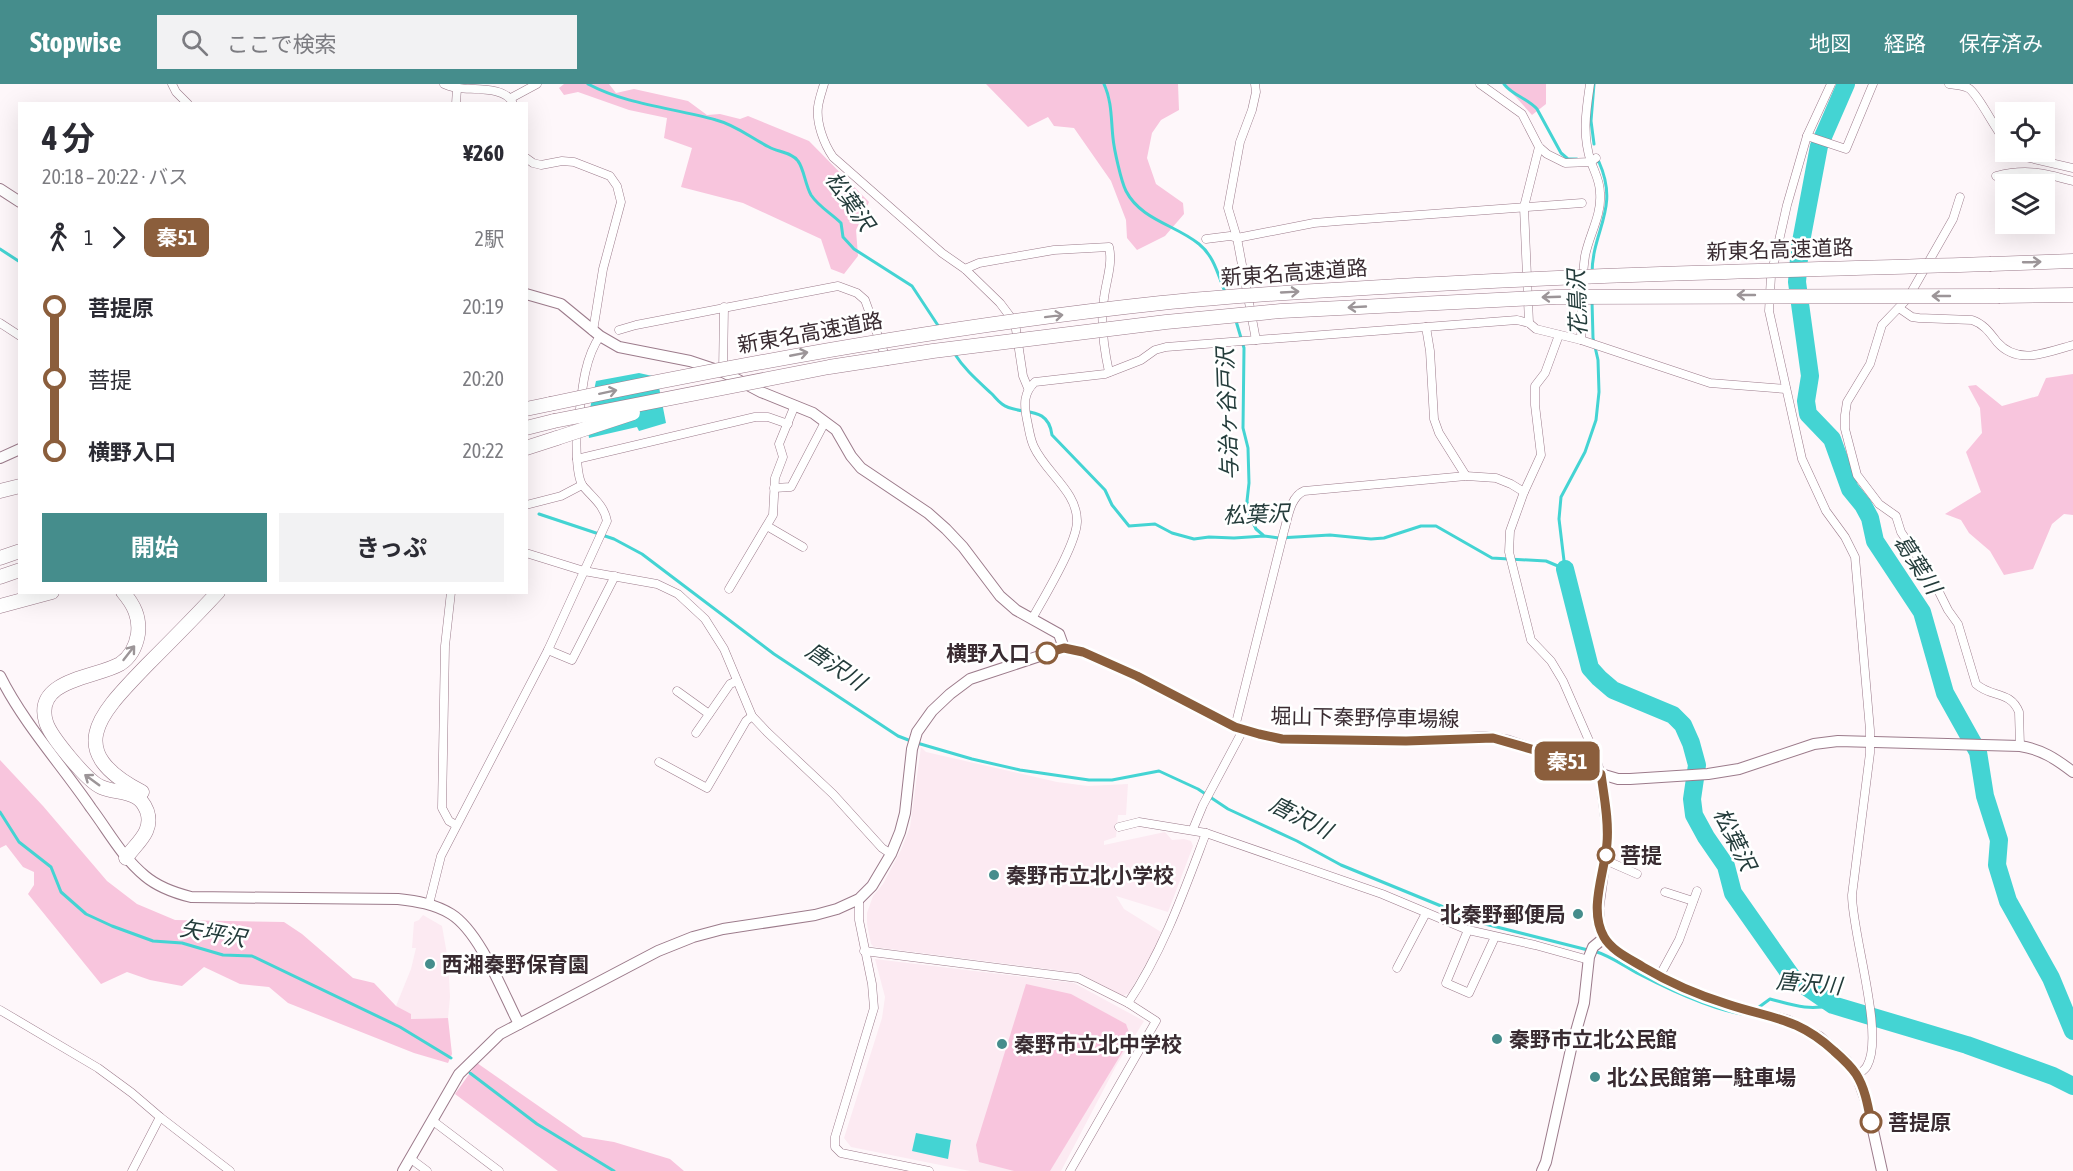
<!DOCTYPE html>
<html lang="ja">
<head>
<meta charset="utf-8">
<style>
  body { margin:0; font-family:"Asap Condensed","Noto Sans JP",sans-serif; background:#f2f2f3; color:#2b2b33; height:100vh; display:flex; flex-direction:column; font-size:22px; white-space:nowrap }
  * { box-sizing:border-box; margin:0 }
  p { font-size:20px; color:#7c7c81 }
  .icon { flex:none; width:33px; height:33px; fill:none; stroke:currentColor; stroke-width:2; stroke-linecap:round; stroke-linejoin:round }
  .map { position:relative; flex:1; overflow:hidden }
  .sheet { position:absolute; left:18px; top:18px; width:510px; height:492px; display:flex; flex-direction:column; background:#fff; border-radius:0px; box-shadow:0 6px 24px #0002 }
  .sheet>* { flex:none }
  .badge { padding:0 12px; border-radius:9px; font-size:21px; line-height:39px }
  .controls { position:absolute; left:1995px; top:18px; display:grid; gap:12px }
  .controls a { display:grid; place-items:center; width:60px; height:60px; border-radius:0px; background:#fff; box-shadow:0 6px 24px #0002; font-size:30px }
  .map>.badge { position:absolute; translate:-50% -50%; box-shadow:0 0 0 3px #fff }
  .legs { display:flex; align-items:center; gap:9px; height:66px; padding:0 24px; font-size:20px }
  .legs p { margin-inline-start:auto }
  .headline { display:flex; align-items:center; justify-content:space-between; height:102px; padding:0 24px }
  h1 { font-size:33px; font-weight:700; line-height:45px }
  .button { display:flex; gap:12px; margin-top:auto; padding:12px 24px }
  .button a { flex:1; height:69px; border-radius:0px; background:#458d8c; color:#fff; font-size:24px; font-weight:700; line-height:69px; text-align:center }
  .button a+a { background:#f2f2f3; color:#2b2b33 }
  ul { padding:0 24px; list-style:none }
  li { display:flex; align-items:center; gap:21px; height:72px; font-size:22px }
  li i { display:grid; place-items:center; width:9px; height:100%; margin:0 8px; background:currentColor }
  li i::after { content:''; width:15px; height:15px; margin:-8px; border:4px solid; border-radius:50%; background:#fff }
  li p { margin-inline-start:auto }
  li:first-child i { background:linear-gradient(#0000 50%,currentColor 0) }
  li:last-child i { background:linear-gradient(currentColor 50%,#0000 0) }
  header { display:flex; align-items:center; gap:36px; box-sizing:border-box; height:84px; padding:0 30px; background:#458d8c; color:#fff }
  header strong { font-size:28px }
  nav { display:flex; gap:33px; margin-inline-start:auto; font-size:21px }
  .search { width:420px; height:54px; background:#f2f2f3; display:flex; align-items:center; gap:15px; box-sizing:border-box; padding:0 21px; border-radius:0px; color:#7c7c81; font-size:22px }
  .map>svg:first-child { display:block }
  .built { fill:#fceaf2 }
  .green { fill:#f8c5dd }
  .water { fill:#44d4d3 }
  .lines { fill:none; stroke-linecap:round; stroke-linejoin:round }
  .stream { stroke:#44d4d3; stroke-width:3 }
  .river { stroke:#44d4d3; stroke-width:18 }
  .street-casing { stroke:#9c7b8b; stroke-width:9 }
  .secondary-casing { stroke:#9c7b8b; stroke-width:12 }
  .highway-casing { stroke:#9c7b8b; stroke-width:15 }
  .street { stroke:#fff; stroke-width:8 }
  .secondary { stroke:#fff; stroke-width:10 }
  .highway { stroke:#fff; stroke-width:14 }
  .highway-bridge-casing { stroke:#9c7b8b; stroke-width:15; stroke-linecap:butt }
  .highway-bridge { stroke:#fff; stroke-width:14 }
  .oneway { stroke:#9c9598 }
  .line-1-casing { stroke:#fff; stroke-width:14 }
  .line-1 { stroke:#8b5e3c; stroke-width:9 }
  .stop-1-dot { fill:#fff; stroke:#8b5e3c; stroke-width:3 }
  .poi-dot { fill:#458d8c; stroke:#fff; stroke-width:2 }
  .labels { text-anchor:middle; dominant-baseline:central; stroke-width:5; stroke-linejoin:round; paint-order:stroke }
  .street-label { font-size:21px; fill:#392b31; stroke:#fff }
  .stop-label { font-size:21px; font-weight:bold; fill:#392b31; stroke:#fff; text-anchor:start }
  .poi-label { font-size:21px; font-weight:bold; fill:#392b31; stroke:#fff; text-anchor:start }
  .water-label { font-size:22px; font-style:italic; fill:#243c3b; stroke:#fff }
</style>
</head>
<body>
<header>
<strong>Stopwise</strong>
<div class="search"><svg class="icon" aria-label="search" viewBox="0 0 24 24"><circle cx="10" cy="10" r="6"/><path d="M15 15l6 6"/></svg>ここで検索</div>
<nav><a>地図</a><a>経路</a><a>保存済み</a></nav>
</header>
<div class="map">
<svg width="2073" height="1087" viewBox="0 0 2073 1087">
  <rect width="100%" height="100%" fill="#fef7fa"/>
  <g class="built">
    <path d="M921,663L926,668L1057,698L1088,702L1128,700L1126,731H1118L1116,753L1104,757V761L1165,748L1172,756L1184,755L1191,757L1193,762L1168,828L1116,812L1124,825L1161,848L1154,865L1129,909L1123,912L1079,889L1071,888L874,863L871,860L867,840V829L873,812L883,800L901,766L910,743Z"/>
    <path d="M423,831L442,842L448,876L450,913L448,934L410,935L396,922L411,885L416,864H412L414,838L419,836Z"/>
    <path d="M875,875L1074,899L1144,937L1116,982L1061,1087H970L851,1063L844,1054L882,934L885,913Z"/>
  </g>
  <g class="green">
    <path d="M564,0H609L616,9L634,5L688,17L707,31L720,30L740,35L748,32L809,57L869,118L856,146L858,172L844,190L831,185L821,155L743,119L681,103L692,64L664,54L667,34L629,26L578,8L564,11L559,4Z"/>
    <path d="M986,0H1178L1179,26L1161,36L1152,49L1147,74L1156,100L1183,119L1184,130L1165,152L1137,166L1127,154L1126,136L1111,97L1074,44L1054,42L1048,33L1028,43Z"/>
    <path d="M1504,0H1546V20L1532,31Z"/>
    <path d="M2073,290V431L2064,430L2052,440L2033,485L2004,491L1990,467L1969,449L1961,436L1945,430L1981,408L1966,368L1982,349L1980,324L1968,302L1976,301L2002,322L2038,312L2046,294Z"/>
    <path d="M0,676L43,722L107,797L137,820L175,836L284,838L302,850L353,894L374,899L396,922L411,930V935L448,934L452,970L448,979L414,969L288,919L269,903L240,900L204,883L182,902L150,896L127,888L101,900L28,810L34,801V788L23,783L6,761L0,764Z"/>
    <path d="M1026,900L1071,910L1126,940L1131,954L1050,1087H1014L979,1078L976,1061Z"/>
    <path d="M477,979L583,1053L614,1058L670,1075L684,1087H558L455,1010Z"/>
  </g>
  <g class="water">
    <path d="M639,289L657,293L666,339L639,347L637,343L589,354L587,338L596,297Z"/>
    <path d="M916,1049L951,1056L948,1075L912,1067Z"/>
  </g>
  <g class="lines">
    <g class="stream">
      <path d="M588,0C627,21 674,24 716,36C736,41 751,54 769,63C777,68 792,68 798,77C804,85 805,100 811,111C819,123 831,129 841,139L843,153L854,165L912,202L939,243"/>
      <path d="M1104,0C1112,17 1111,36 1113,54C1114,65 1121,97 1126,107C1141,136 1176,141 1199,160C1214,172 1218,191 1225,208"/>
      <path d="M1504,0C1512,11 1527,14 1537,25L1561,69L1568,75H1577"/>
      <path d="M1594,0L1591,37L1594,60"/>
      <path d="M0,165L20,178"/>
      <path d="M1592,190C1592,146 1620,125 1599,78L1595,77"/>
      <path d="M1236,237L1244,264L1243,344L1248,364L1249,399L1247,417L1249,430L1256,445L1263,451"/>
      <path d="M954,269C965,286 977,296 992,310C995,313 998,317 1002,320C1019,333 1048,319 1052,351L1105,406L1112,421L1129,442L1155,440L1172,449L1194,455L1209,453L1234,454L1264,452L1279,454L1330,451L1371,455L1384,454L1421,442H1436L1492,474L1546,477L1565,485"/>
      <path d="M539,430L614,455L642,470L774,570L898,652L911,657"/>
      <path d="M1565,485L1559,435L1561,413L1585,368L1596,336L1599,308L1598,276L1593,254L1592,217"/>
      <path d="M917,659L972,675L1020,686L1089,696H1112L1159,687L1198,705L1228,725L1297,757L1341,781L1485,840L1588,866"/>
      <path d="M0,728L19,758L51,783L61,808L86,830L112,842L153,857L182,859L223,871L252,872L400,943L451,974"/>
      <path d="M1594,867C1611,872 1624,882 1639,890C1670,906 1714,927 1748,931"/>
      <path d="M1755,926L1770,915C1793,921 1808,927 1833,921"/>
      <path d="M470,989L537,1040L614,1087"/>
    </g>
    <g class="river">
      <path d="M1846,0L1819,62L1800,163L1797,198L1810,292L1806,317L1808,330L1832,355L1850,405L1863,421L1870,434L1875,457L1922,528L1945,609L1978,668L1985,712L1999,756L1997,781L2008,817L2051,894L2073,947"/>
      <path d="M1565,485L1590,584L1599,594L1613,606L1673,631L1683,641L1691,659L1697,681L1692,715L1694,731L1706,753L1726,782L1733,809L1792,893L1833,921L1967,961L2053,992L2073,1002"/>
    </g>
    <defs>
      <g id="street">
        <path d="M172,0L176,8L188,20"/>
        <path d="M444,0C449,2 454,4 459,4C473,6 507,2 513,20"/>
        <path d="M824,0C822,7 819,15 818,23C816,39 824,60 833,73L942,169L965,185L1000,219L1015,239L1023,292L1028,304"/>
        <path d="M1255,0L1256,8L1252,26L1240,58L1228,124L1237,154L1256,256"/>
        <path d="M1480,0L1522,30L1539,63L1547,70L1565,79L1591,78L1596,74"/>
        <path d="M1831,0L1807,52L1787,121L1771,192L1769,227L1802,375L1826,427L1845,453L1855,473L1870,646V669L1852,811C1852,850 1885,951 1867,982C1865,986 1861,988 1857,991"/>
        <path d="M1949,0C1955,1 1963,1 1968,4C1977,8 1996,47 2006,58"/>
        <path d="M511,14L537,0"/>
        <path d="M456,20L457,4"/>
        <path d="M1807,52L1846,65L1873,0"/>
        <path d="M2014,68L2021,72L2073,84"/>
        <path d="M526,74L533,79L541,81L562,77L574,78L610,92L617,102L621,118L603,185L593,247"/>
        <path d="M1996,92C2026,84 2044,89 2073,97"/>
        <path d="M1960,113L1953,135L1908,214L1882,241L1870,280L1847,318L1845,331V345L1857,391L1879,420L1896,432L1901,448L1933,496L1948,526L1958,540L1976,600C1991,614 2010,606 2019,628L2020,662"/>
        <path d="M1206,155L1230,152L1237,154L1314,139L1338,137L1582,119"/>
        <path d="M965,185L979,179L1054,166L1109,163C1113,180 1106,197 1104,214C1100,238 1104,265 1109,288"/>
        <path d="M1899,224L1912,233L1919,234L1972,236C1984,240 1990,249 1997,258C2018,282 2047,268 2073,261"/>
        <path d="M0,239L20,252"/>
        <path d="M1529,239L1524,123L1539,63"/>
        <path d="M1426,243L1430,267L1434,335L1439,349L1466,392"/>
        <path d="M619,246L636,241L838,202L857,209L865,216L887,277"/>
        <path d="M1559,251L1545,289L1535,302V321L1541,371L1524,408L1510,447L1509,468L1531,556L1551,577L1563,597L1594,668L1601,690"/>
        <path d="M1581,256C1582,228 1581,199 1585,172C1589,151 1602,131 1600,109C1600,97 1595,89 1591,78C1582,51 1586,27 1590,0"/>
        <path d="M723,288L724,223"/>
        <path d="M579,334C582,307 584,275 600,252"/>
        <path d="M577,375L755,333H768L788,340"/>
        <path d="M774,404L791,403L825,338"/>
        <path d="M526,421L561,412L582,401"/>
        <path d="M767,442L803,463"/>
        <path d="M526,469L584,487L657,500L678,510L705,535L724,565L752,632L767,648L833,710L882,764L891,770"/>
        <path d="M729,505L773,431L775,394L783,373L779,360L795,321"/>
        <path d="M451,508L445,562L442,724L449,737L456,741"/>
        <path d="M1032,535C1044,513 1076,461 1077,438C1078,408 1046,389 1034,363C1030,355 1029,345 1027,336C1024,321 1023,309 1035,298L1105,290L1141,276L1155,266L1166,263L1517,236L1529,239L1536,245L1581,256L1710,299L1786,305"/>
        <path d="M548,566L572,576L615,492"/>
        <path d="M677,607L709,630"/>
        <path d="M1235,643L1284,447C1288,434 1290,413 1304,407L1466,392L1496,394L1511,400L1524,408"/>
        <path d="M696,649L730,600L737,597"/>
        <path d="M659,678L707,704L746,637L752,632"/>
        <path d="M1119,743L1139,738L1206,749L1382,810L1468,846L1535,861L1589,876"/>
        <path d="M1193,745L1203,721L1243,646"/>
        <path d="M1605,776L1637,790"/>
        <path d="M1665,808L1693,817"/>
        <path d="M859,815V836L872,900L874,924L835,1053V1063L841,1069L929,1087"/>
        <path d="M429,820L441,772L548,566L607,437C604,421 593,414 583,402C576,393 576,358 577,346"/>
        <path d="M1468,846L1446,899L1469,909L1495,853"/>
        <path d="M864,867L1078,894L1128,919L1156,937L1070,1087"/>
        <path d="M1397,884L1426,829"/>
        <path d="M1659,893L1679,856L1697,807"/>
        <path d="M1128,919C1163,867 1184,807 1206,749"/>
        <path d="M0,926L98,984L132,1009L160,1033L230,1087"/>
        <path d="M433,1037L499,1087"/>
        <path d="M411,1075L427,1087"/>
        <path d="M132,1087L160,1033"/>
      </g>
      <g id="secondary">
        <path d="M0,105L20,118"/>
        <path d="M526,210L561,220L600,252L619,263L690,277L723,288L761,308L813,329L836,346L851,372L861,384L928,429L946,445L963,463L1000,512L1016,526L1059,550L1064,564"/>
        <path d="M0,374L20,365"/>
        <path d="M0,592C24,640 61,680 91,724C109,748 122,773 145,792C158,803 175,809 191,813L398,815C416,817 435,820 451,830C480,848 503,909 519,940"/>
        <path d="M1601,690L1607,742V758L1598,824L1599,840L1604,854L1615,866L1659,893L1693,908L1729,921L1788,937L1819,953L1846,977L1857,991L1867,1019L1882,1087"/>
        <path d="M403,1087L459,990L500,950L658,867L693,853L723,845L815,831L837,825L859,815L872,802L891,770L900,748L905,729L912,665L917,648L932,627L950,610L970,595L1064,564L1083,568L1137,592L1235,643L1259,650L1282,655L1426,657L1486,653L1508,657L1585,683L1601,690L1618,695H1630L1708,690L1739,685L1814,660L1838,657L2020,662C2041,665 2056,675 2073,688"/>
        <path d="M1542,1087L1546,1078L1571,965L1584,919L1589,873L1593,863L1604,854"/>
      </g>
      <g id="highway">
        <path d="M1991,180L2073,177"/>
        <path d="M2000,212L2073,211"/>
        <path d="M526,325L550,320"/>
        <path d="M526,344L554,337"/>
        <path d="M526,364L557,354"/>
        <path d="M0,407L20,402"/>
        <path d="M0,474L20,467"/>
        <path d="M0,493L20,486"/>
        <path d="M123,508C134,521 140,533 138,550C136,562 131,573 120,580C96,594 33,595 46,638C50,652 87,697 101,703C112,708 126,707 136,713C142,716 145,722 147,727C154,748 136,759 126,774"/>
        <path d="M0,522L52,508"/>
        <path d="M142,708C61,666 101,629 147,581C171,557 195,533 218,508"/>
      </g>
    </defs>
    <use href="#street" class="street-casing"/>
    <use href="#secondary" class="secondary-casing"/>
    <use href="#highway" class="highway-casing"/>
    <use href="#street" class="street"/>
    <use href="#secondary" class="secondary"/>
    <use href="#highway" class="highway"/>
    <defs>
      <g id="highway-bridge">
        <path d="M550,320C753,277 955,241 1161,219C1246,210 1331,206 1416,201C1607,190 1799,186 1991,180"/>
        <path d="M554,337L829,283L933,267L1166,238L1281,227L1556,213L2000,212"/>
        <path d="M557,354L633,329"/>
      </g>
    </defs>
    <use href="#highway-bridge" class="highway-bridge-casing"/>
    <use href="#highway-bridge" class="highway-bridge"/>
  </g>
  <defs><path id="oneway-shaft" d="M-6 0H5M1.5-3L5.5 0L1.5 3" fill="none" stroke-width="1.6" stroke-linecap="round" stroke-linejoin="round" transform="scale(1.5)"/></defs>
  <g class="oneway">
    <use href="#oneway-shaft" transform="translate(2032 178) rotate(-2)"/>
    <use href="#oneway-shaft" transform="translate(1290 208) rotate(-3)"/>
    <use href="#oneway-shaft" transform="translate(1746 211) rotate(-180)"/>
    <use href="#oneway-shaft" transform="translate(1941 212) rotate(-180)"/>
    <use href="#oneway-shaft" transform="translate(1551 213) rotate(178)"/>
    <use href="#oneway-shaft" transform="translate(1357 223) rotate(177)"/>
    <use href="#oneway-shaft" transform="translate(1054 232) rotate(-7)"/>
    <use href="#oneway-shaft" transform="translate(799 270) rotate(-11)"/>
    <use href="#oneway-shaft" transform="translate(608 308) rotate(-12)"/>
    <use href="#oneway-shaft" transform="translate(129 569) rotate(-52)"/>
    <use href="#oneway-shaft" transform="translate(92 696) rotate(-144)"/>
  </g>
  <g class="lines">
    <defs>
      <path id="line-1" d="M1047,569L1064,564L1083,568L1137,592L1235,643L1259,650L1282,655L1406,657L1493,654L1545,669L1601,690C1604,713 1609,736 1607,759C1605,788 1588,825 1604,853C1612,867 1630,875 1643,883C1670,899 1698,911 1727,920C1772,935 1797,933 1834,967C1842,974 1850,981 1856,990C1865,1004 1868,1022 1871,1038"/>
    </defs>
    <use href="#line-1" class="line-1-casing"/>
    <use href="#line-1" class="line-1"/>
  </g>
  <g class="stop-1-dot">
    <circle cx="1047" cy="569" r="10"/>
    <circle cx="1606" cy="771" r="8"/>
    <circle cx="1871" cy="1038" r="10"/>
  </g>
  <g class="poi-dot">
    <circle cx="994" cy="791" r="6"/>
    <circle cx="1578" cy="830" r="6"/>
    <circle cx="430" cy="880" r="6"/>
    <circle cx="1497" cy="955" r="6"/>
    <circle cx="1002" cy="960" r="6"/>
    <circle cx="1595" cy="993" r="6"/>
  </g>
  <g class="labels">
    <g class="street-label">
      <text transform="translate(1780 165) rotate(-2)">新東名高速道路</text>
      <text transform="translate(1294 188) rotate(-4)">新東名高速道路</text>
      <text transform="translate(810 248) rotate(-10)">新東名高速道路</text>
      <text transform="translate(1365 633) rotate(1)">堀山下秦野停車場線</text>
    </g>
    <g class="stop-label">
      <text x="1030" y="569" text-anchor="end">横野入口</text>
      <text x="1620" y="771">菩提</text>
      <text x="1888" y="1038">菩提原</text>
    </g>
    <g class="poi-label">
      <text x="1006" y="791">秦野市立北小学校</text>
      <text x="1566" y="830" text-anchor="end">北秦野郵便局</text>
      <text x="442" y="880">西湘秦野保育園</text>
      <text x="1509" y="955">秦野市立北公民館</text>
      <text x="1014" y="960">秦野市立北中学校</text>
      <text x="1607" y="993">北公民館第一駐車場</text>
    </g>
    <g class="water-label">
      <text transform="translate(850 117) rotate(55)">松葉沢</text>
      <text transform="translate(1577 219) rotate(-92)">花鳥沢</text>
      <text transform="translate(1227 330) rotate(-92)">与治ヶ谷戸沢</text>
      <text transform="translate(1256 430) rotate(-2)">松葉沢</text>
      <text transform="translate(1918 480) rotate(57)">葛葉川</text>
      <text transform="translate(836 582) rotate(34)">唐沢川</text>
      <text transform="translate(1301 733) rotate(27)">唐沢川</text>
      <text transform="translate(1735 755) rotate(64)">松葉沢</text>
      <text transform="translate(213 849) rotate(10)">矢坪沢</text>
      <text transform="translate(1809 899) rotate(5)">唐沢川</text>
    </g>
  </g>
</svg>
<div class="controls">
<a><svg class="icon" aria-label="locate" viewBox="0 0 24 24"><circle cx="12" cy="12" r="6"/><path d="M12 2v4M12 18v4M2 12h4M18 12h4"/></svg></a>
<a><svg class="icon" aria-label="layers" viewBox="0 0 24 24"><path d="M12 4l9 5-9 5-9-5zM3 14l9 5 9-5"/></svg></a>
</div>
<b class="badge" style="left:1567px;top:677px;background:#8b5e3c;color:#fff">秦51</b>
<section class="sheet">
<div class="headline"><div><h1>4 分</h1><p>20:18 – 20:22 · バス</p></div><b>¥260</b></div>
<div class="legs"><svg class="icon" aria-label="walk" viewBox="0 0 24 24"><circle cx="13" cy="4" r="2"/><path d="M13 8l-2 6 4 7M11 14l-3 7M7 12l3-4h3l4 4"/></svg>1<svg class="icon" aria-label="forward" viewBox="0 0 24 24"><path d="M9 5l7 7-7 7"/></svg><b class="badge" style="background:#8b5e3c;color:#fff">秦51</b><p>2駅</p></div>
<ul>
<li><i style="color:#8b5e3c"></i><b>菩提原</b><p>20:19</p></li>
<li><i style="color:#8b5e3c"></i><span>菩提</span><p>20:20</p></li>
<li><i style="color:#8b5e3c"></i><b>横野入口</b><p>20:22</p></li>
</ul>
<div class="button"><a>開始</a><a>きっぷ</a></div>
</section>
</div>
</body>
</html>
